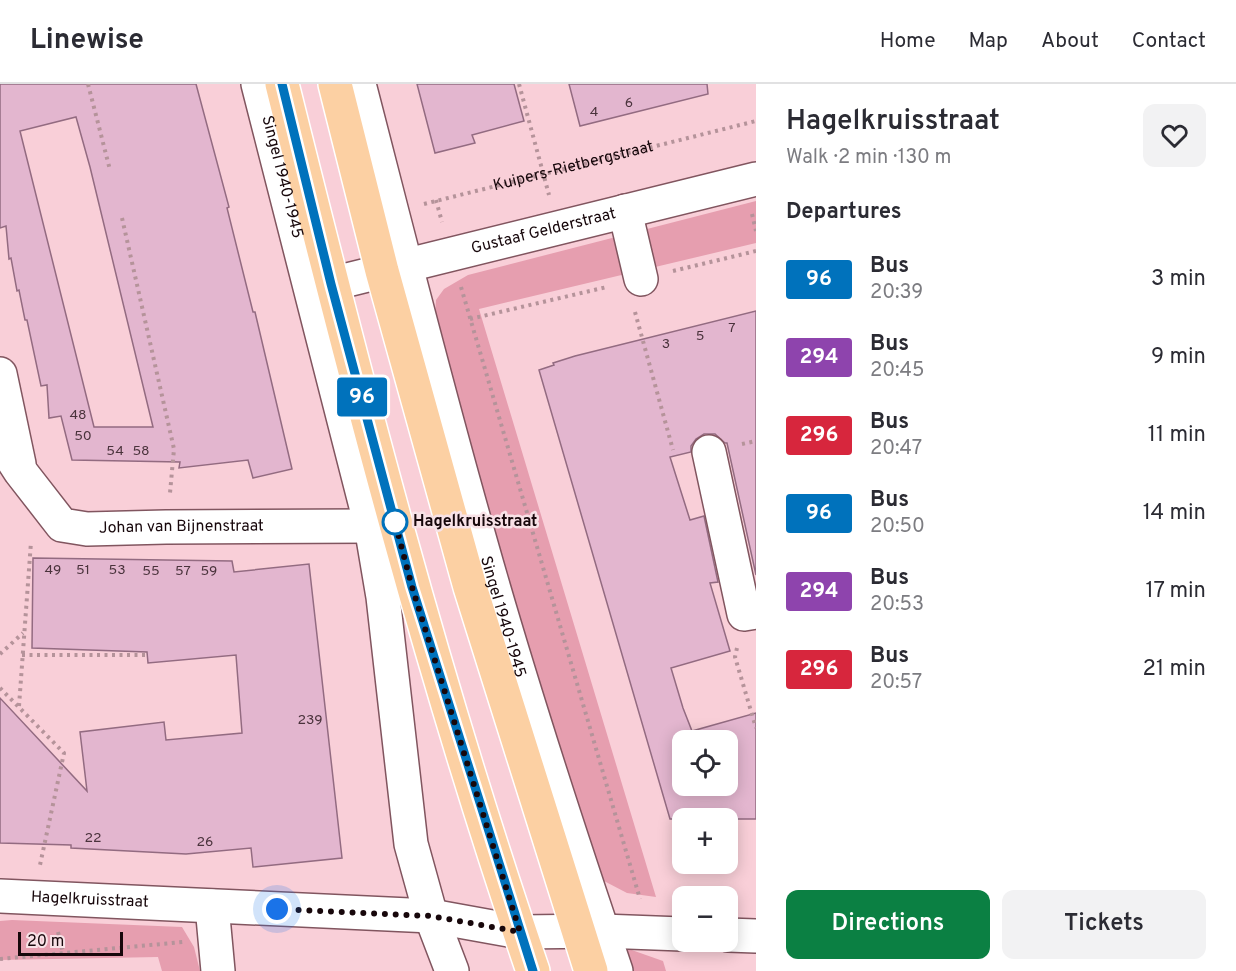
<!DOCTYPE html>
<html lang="en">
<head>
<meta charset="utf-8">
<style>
  body { margin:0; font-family:Overpass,sans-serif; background:#f2f2f3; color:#2b2b33; height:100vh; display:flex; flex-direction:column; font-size:22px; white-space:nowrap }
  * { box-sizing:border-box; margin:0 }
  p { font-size:20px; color:#7c7c81 }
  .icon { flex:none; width:33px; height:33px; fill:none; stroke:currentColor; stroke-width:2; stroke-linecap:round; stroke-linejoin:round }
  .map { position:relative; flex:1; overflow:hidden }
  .sheet { display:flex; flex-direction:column; background:#fff; width:480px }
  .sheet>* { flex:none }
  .badge { padding:0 12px; border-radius:4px; font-size:21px; line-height:39px }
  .fabs { position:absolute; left:672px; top:646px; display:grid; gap:12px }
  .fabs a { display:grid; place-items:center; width:66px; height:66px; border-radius:12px; background:#fff; box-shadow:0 3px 15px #0003; font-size:30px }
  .scale { position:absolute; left:18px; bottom:15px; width:105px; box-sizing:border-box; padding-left:6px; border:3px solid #17070b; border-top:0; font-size:16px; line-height:21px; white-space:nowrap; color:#17070b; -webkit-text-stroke:4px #f8e2e7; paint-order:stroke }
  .you { position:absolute; width:30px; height:30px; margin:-15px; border:4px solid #fff; border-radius:50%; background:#1a73e8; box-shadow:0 0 0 9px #1a73e833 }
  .map>.badge { position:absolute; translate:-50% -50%; box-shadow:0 0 0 3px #fff }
  h2 { padding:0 30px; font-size:22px; line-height:54px }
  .round { display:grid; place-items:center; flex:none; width:63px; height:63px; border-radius:12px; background:#f2f2f3 }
  .summary { display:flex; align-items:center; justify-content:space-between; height:102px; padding:0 30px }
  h1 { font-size:28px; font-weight:600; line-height:45px }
  .button { display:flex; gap:12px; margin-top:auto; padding:12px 30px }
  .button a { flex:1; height:69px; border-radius:12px; background:#0b8043; color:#fff; font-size:24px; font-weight:600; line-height:69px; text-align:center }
  .button a+a { background:#f2f2f3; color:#2b2b33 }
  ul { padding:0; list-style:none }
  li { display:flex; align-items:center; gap:18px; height:78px; padding:0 30px }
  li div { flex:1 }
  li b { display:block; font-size:22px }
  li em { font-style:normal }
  li .badge { min-width:66px; font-weight:700; text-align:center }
  header { display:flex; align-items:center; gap:36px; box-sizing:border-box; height:84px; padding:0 30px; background:#fff; border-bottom:2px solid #e1e1e2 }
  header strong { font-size:28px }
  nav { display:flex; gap:33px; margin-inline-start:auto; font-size:21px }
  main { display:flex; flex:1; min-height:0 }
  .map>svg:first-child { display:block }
  .green { fill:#e69eaf }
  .building { fill:#e3b6cf; stroke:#936b81; stroke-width:1.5; fill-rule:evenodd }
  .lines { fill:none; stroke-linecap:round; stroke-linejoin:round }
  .minor-casing { stroke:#81555f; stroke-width:36 }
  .major-casing { stroke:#fff; stroke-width:36 }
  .path { stroke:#b5939a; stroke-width:4; stroke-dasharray:3 4.5; stroke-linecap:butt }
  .minor { stroke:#fff; stroke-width:33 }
  .major { stroke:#fcd0a3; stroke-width:33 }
  .line-casing { stroke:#fff; stroke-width:14 }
  .line { stroke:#0072bc; stroke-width:9 }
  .walk { stroke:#17070b; stroke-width:6; stroke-dasharray:0 10.8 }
  .stop-dot { fill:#fff; stroke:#0072bc; stroke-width:3 }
  .labels { text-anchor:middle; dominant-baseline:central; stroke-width:5; stroke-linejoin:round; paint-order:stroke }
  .number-label { font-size:14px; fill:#4a333c }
  .street-label { font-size:16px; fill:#17070b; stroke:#f8e2e7 }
  .stop-label { font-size:16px; font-weight:bold; fill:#17070b; stroke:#f8e2e7; text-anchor:start }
</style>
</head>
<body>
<header>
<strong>Linewise</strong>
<nav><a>Home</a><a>Map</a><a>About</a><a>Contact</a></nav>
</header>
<main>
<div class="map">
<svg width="756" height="887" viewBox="0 0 756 887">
  <rect width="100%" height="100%" fill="#f9cfd8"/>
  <g class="green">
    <path d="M756,117V159L479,225L656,813L627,809L604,797C542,610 484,422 435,232L436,216L444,205L468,191Z"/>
    <path d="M12,836L182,843L194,863L200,887H162L158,873L0,876V837Z"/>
    <path d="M626,864L663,877L666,887H634Z"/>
  </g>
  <g class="building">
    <path d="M0,0H196L229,123L227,124L253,228H255L292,385L253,394L248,376L179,384L180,378L72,376L61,332L49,334L47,301L41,302L27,236H25L19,206L17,207L11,174L9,175L6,142L0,144ZM76,33L90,83L153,343H94L20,47Z"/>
    <path d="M417,0H514L524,37L472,51L475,59L435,69Z"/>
    <path d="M569,0H707L708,10L580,42Z"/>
    <path d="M756,227V491L727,359H725L715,350H704L696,355L691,362V368L670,373L690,436L704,432L718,498L710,499L730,567L671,584L683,624L692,647L756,629V735H670L539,286L554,281L553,279L575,272ZM682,657H728V702H682Z"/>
    <path d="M33,474L232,477L234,488L309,480L342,774L253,783L251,764L186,770L71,764V761L0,759V614L87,707L80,648L164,638L166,656L242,649L236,571L148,579L147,568L32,564Z"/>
  </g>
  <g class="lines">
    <defs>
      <g id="minor">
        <path id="s2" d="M258,0L371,442L383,513L411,760L431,832L452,887"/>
        <path id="s3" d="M359,0C398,151 436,303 479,453C520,599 567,743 616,887"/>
        <path d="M625,127L641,195"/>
        <path id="s4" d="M331,200L756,95"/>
        <path d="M0,290L19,380"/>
        <path id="s5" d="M0,356L20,387L62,441L87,445L166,443L371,442"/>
        <path d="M709,368L744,530L756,528"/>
        <path id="s6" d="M0,812L431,832L520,848L602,847L682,850"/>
        <path d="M212,822L218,887"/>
        <path d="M728,851L756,852"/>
      </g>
      <g id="major">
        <path d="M282,0C356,298 433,596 533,887"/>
        <path d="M335,0L382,187L470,503L591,887"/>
      </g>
    </defs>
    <use href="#minor" class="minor-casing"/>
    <use href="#major" class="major-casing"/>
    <g class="path">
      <path d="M88,0L110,86"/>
      <path d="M519,0L549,111"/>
      <path d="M436,116L442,138"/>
      <path id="s1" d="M424,120L756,37"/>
      <path d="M752,130L756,147"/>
      <path d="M122,134L174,365L170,409"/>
      <path d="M673,187L756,167"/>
      <path d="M461,203L640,815"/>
      <path d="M635,228L673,366"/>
      <path d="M470,235L607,203"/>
      <path d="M742,360L756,357"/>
      <path d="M737,564L735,573L756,644"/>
      <path d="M0,570L23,549"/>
      <path d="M22,571H146"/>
      <path d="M0,604L64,669L40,781"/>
      <path d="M19,622L31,458"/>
      <path d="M58,848L63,869"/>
      <path d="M0,875L183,858"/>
    </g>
    <use href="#minor" class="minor"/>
    <use href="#major" class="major"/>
  </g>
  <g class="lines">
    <defs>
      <path id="line" d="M282,0L331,200L412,503L533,887"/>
    </defs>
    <use href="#line" class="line-casing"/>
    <use href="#line" class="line"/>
    <path class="walk" d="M277,825L431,832L520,848L412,503L395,438"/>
  </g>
  <circle class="stop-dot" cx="395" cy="438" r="12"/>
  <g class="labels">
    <g class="number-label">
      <text x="629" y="19">6</text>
      <text x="594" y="28">4</text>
      <text x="732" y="244">7</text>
      <text x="700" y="252">5</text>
      <text x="666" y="260">3</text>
      <text x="78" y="331">48</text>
      <text x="83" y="352">50</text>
      <text x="115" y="367">54</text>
      <text x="141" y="367">58</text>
      <text x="53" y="486">49</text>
      <text x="83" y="486">51</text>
      <text x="117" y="486">53</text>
      <text x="151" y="487">55</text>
      <text x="183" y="487">57</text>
      <text x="209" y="487">59</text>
      <text x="310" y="636">239</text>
      <text x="93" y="754">22</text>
      <text x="205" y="758">26</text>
    </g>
    <g class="street-label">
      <text stroke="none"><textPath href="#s1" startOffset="154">Kuipers-Rietbergstraat</textPath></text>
      <text stroke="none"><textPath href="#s2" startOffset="96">Singel 1940-1945</textPath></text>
      <text stroke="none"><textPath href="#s4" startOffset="219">Gustaaf Gelderstraat</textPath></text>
      <text stroke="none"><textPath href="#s5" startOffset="225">Johan van Bijnenstraat</textPath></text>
      <text stroke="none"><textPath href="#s3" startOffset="552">Singel 1940-1945</textPath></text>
      <text stroke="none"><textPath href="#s6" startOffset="90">Hagelkruisstraat</textPath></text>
    </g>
    <g class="stop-label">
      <text x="413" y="438">Hagelkruisstraat</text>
    </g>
  </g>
</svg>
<div class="fabs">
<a><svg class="icon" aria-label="locate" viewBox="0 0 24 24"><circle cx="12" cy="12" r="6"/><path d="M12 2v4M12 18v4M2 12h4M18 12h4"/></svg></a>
<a>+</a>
<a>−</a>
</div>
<div class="scale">20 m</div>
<div class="you" style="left:277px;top:825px"></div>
<b class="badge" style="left:362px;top:313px;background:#0072bc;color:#fff">96</b>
</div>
<section class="sheet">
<div class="summary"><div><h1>Hagelkruisstraat</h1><p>Walk · 2 min · 130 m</p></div><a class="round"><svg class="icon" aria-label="heart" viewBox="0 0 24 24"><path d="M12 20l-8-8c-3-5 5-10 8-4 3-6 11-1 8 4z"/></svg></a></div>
<h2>Departures</h2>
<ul>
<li><span class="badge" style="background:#0072bc;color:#fff">96</span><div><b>Bus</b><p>20:39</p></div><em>3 min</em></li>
<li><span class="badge" style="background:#8e44ad;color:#fff">294</span><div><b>Bus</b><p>20:45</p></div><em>9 min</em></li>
<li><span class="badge" style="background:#d7263d;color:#fff">296</span><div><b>Bus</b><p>20:47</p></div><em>11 min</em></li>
<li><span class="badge" style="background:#0072bc;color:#fff">96</span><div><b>Bus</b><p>20:50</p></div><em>14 min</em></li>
<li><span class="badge" style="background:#8e44ad;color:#fff">294</span><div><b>Bus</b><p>20:53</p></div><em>17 min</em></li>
<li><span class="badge" style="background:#d7263d;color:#fff">296</span><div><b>Bus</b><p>20:57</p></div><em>21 min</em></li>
</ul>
<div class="button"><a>Directions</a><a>Tickets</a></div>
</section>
</main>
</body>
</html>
